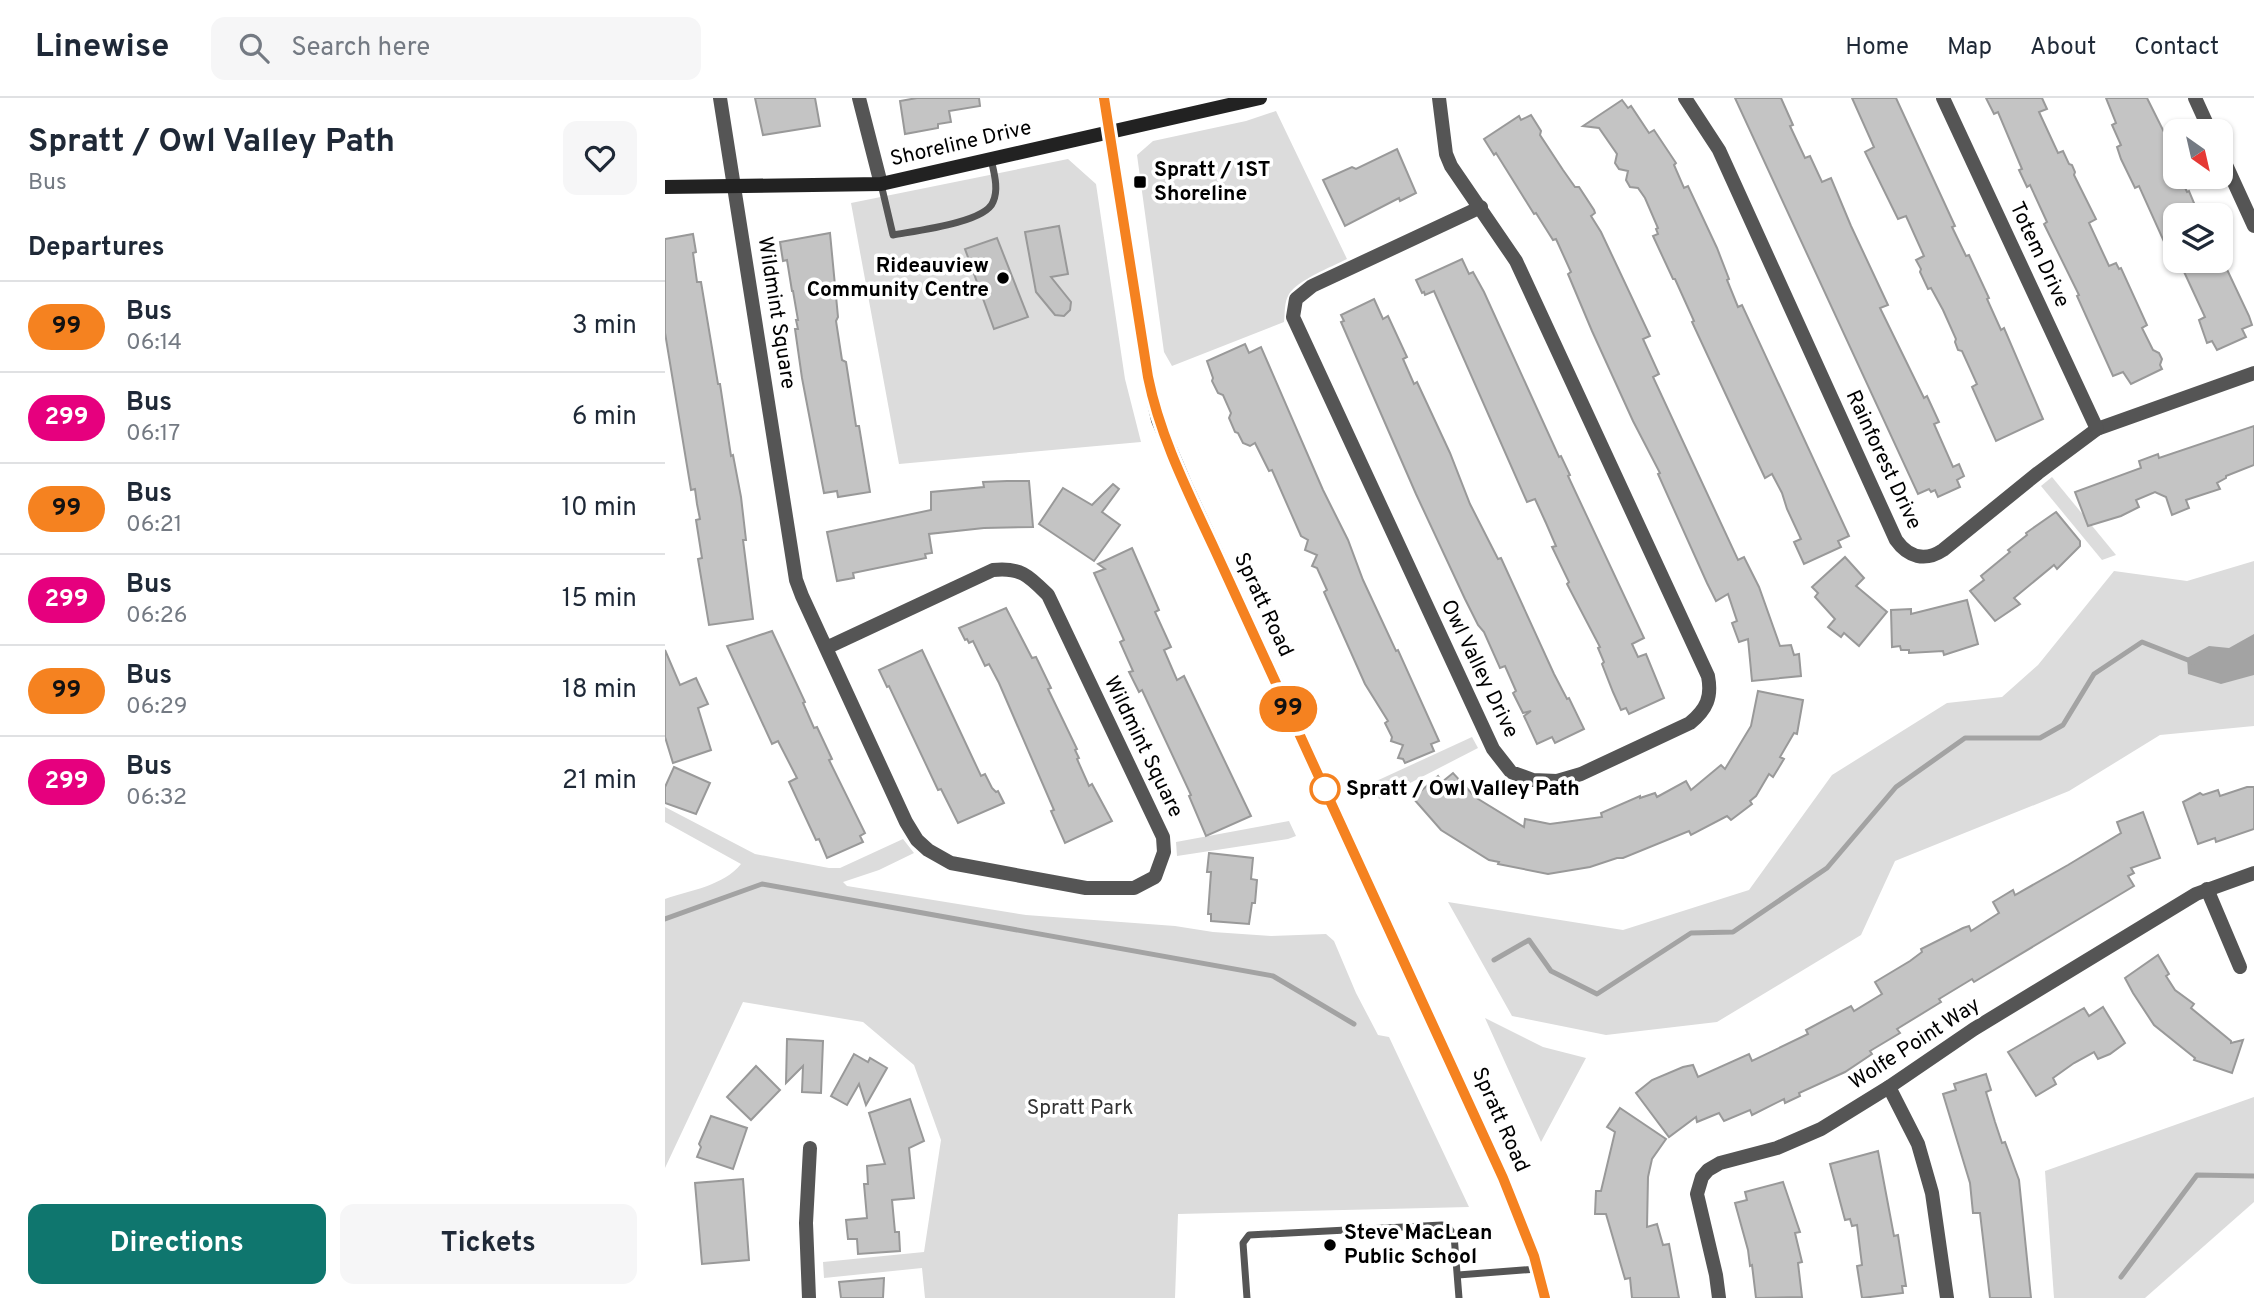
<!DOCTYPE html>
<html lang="en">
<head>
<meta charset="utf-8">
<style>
  body { margin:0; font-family:Overpass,sans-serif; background:#f6f6f7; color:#1f2937; height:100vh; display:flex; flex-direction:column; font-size:26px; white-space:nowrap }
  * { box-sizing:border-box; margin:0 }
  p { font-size:23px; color:#747a83 }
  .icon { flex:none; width:38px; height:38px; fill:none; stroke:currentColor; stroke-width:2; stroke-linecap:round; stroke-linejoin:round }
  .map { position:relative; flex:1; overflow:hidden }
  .drawer { display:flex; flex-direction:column; background:#fff; width:665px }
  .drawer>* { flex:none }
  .badge { padding:0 14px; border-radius:23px; font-size:24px; line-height:46px }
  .needle { width:46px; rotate:146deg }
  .controls { position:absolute; left:1498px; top:21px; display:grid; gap:14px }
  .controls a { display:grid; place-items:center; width:70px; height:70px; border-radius:14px; background:#fff; box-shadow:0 2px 5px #0004; font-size:35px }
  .map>.badge { position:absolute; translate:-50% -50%; box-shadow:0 0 0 4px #fff }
  h2 { padding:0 28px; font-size:26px; line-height:63px }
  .round { display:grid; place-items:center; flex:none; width:74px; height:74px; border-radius:14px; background:#f6f6f7 }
  .overview { display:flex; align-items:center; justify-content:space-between; height:119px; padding:0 28px }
  h1 { font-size:33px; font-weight:700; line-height:52px }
  .cta { display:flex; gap:14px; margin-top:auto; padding:14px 28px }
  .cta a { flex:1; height:80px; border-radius:14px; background:#0f766e; color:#fff; font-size:28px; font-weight:700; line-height:80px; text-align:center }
  .cta a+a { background:#f6f6f7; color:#1f2937 }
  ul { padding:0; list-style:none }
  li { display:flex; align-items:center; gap:21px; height:91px; padding:0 28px; border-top:2px solid #e0e1e3 }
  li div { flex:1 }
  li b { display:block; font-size:26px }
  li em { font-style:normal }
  li .badge { min-width:77px; font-weight:700; text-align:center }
  header { display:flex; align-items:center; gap:42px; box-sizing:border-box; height:98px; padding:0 35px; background:#fff; border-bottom:2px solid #e0e1e3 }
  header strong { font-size:33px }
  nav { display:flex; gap:38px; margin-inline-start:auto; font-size:24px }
  .search { width:490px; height:63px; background:#f6f6f7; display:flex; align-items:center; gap:18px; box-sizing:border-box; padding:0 24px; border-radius:14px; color:#747a83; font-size:26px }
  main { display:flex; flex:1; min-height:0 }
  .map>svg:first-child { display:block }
  .green { fill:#dcdcdc }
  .water { fill:#a3a3a3 }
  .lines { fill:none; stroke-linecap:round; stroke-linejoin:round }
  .stream { stroke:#a3a3a3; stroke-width:5 }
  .building { fill:#c4c4c4; stroke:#999; stroke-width:2 }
  .lane { stroke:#555; stroke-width:7 }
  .street { stroke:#555; stroke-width:14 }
  .secondary { stroke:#222; stroke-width:14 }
  .line-casing { stroke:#fff; stroke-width:16 }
  .line { stroke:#f58220; stroke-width:10 }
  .poi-dot { fill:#000; stroke:#fff; stroke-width:2.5 }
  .stop-dot { fill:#fff; stroke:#f58220; stroke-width:3.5 }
  .labels { text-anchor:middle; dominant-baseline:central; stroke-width:7; stroke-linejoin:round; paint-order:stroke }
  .street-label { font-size:21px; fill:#000; stroke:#fff }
  .poi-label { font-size:21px; font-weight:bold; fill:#000; stroke:#fff; text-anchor:start }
  .stop-label { font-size:21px; font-weight:bold; fill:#000; stroke:#fff; text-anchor:start }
  .park-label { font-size:21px; fill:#333; stroke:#fff }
</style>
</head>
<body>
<header>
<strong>Linewise</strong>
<div class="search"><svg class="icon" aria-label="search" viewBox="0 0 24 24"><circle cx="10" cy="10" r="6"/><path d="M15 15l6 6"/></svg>Search here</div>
<nav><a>Home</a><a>Map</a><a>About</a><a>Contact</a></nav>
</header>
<main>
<section class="drawer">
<div class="overview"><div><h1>Spratt / Owl Valley Path</h1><p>Bus</p></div><a class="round"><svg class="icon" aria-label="heart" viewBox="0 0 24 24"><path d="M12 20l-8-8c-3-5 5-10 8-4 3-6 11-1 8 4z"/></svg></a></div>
<h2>Departures</h2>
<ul>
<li><span class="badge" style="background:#f58220;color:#111">99</span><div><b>Bus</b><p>06:14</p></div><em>3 min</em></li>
<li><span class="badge" style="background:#e6007e;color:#fff">299</span><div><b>Bus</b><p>06:17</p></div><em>6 min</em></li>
<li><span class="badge" style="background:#f58220;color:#111">99</span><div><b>Bus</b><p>06:21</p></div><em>10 min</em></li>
<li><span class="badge" style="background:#e6007e;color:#fff">299</span><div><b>Bus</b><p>06:26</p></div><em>15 min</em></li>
<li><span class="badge" style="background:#f58220;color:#111">99</span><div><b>Bus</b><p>06:29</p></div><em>18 min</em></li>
<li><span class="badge" style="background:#e6007e;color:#fff">299</span><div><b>Bus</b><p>06:32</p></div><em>21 min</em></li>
</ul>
<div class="cta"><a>Directions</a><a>Tickets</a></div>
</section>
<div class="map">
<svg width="1589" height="1200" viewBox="0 0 1589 1200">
  <rect width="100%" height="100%" fill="#fff"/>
  <g class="green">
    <path d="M611,13L682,161C666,169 633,182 624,196C619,204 620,215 619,224L507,268L499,254L472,57L488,43L581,23Z"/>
    <path d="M403,61L431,86L460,281L476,344L234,366L186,105Z"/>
    <path d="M1387,379L1451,457L1437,462L1376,388Z"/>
    <path d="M1589,463V628L1495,637L1404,693L1230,763L1196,837L1052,924L941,937L847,918L783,804L958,832L1084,792L1167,677L1282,605L1337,599L1373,567L1449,473L1522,483Z"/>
    <path d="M807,639L813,650L714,701L707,685Z"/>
    <path d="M0,709L90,756L164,770H175L238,741L249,755L214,772L178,784L182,788L361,817L510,828L548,834L606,838L661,836L669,843L691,895L713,937L724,939L804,1109L513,1116L510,1200H260L257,1170L159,1180L158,1164L259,1154L276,1042L249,967L198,924L78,904L0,1070V801C26,792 58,788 76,766L0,724Z"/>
    <path d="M624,723L631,738L623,741L512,758L511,744Z"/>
    <path d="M820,920L878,949L921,960L876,1044Z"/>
    <path d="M1589,999V1104L1480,1200H1389L1380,1073Z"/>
  </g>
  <path class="water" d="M1589,536V577L1556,586L1523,576L1522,560L1544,548L1564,550Z"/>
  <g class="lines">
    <g class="stream">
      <path d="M0,821L97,786L608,878L689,926"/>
      <path d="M829,862L864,842L886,873L932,896L1026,835L1068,834L1162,770L1231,689L1300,640H1375L1398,627L1429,576L1477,544L1528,564"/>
      <path d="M1456,1179L1532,1077L1589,1078"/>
    </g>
  </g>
  <g class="building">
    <path d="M90,0H150L155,28L98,37Z"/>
    <path d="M252,0H314L315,8L284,13L286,24L273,26V30L240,36L235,3Z"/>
    <path d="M1070,0H1116L1128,27L1125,28L1140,60L1145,58L1157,84L1166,80L1186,128L1223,207L1215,210L1259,300L1262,298L1274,324L1269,326L1288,369L1294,366L1299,378L1292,382L1295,389L1273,399L1270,392L1266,394L1264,391L1253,396Z"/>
    <path d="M1187,0H1231L1290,128L1287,129L1301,158L1304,157L1324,200L1322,201L1336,232L1339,230L1378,321L1331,343L1307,289L1312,286L1297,253L1293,252L1290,244L1291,241L1278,212L1266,190L1263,191L1255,174L1256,171L1251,162L1259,158L1241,118L1233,121L1200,54L1209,49Z"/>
    <path d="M1321,0H1377L1382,11L1374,14L1393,55L1398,53L1404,66L1407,67L1410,74L1409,77L1431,121L1424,125L1444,168L1451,165L1454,171L1456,170L1482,227L1477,230L1488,252L1494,255L1497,261L1495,267L1497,271L1466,286L1458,274L1448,278L1412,198L1414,197L1379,126L1382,124L1365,87L1362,89L1354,72L1357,71L1333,14L1329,16Z"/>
    <path d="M1441,0H1482L1507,50L1510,61V79H1515L1522,94L1524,93L1534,117H1510V168L1474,88L1470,90L1456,61L1452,49L1456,47L1447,27L1451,25Z"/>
    <path d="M957,2L963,10L966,8L984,35L989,32L1011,65L1009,67L1019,90L1023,88L1052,150L1064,181L1062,182L1073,209L1077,207L1184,438L1173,443L1176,449L1139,466L1129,444L1136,441L1122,411L1117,395L1107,376L1100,380L1075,327L1027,224L1029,223L1010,181H1008L988,138L993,136L991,131L993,130L980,100L973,90L965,89L961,82L963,73L954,71L950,65L952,56L934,30L918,28Z"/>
    <path d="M866,17L876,33L875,37L898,72L910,89H914L929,112L930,115L926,118L936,134L985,238L978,241L994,276L988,279L1073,462L1079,459L1094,489L1115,548L1126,547L1129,557L1134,556L1136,578L1087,583L1083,541L1074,544L1067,525L1072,523L1063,496L1051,503L1042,485L993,376L995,375L968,323L927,233L903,176L906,174L891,141L888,142L871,115L869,116L831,55L829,57L819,41L854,18L856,22Z"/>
    <path d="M732,51L751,95L735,103L734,100L680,128L658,82L687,69L691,71Z"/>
    <path d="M394,128L403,176L386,179L406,204L405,212L399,218L390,217L371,194L360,134Z"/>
    <path d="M165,135L173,219L171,223L177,262L181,264L191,328H194L205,394L173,399L172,393L159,395L137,280L130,231H133L131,222H133L128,193H127L122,162L118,163L115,144Z"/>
    <path d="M28,136L31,154L28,155L32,184H36L53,286H55L66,358L68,357L76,399L81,442H78L88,521L44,527L33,461L37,460L31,422L35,421L32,406L30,391L26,392L0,235V141Z"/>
    <path d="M332,140L363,219L329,231L300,151Z"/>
    <path d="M797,161L804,176L808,174L819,194L894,359L896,358L905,377L903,378L979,540L967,546L973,559L981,556L999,600L964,616L961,610L956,612L948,594L937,566L939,564L933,550L935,549L902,486L904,484L887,449L891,448L881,425L870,401L862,404L769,193L760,197L759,194L757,195L751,182Z"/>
    <path d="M1514,163H1558L1584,218L1587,227L1577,231L1581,239L1552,252L1547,243L1542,245L1534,222L1540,219Z"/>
    <path d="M709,201L718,221L723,218L742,259L738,261L749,286L752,284L785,355L805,406L833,461L836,460L889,576L902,601L904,600L919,631L890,645L887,639L872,646L859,618L866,613L858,615L848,595L851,593L840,568L835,570L819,534L813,527L800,501L751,396L676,224L679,223L676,217Z"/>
    <path d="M580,246L584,255L596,249L658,392L683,442L698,482L731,553L733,552L774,643L766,646L769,653L740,665L738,661L733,660L738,647L726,643L727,639L720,625L723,623L700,586L659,494L662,492L652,470L647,468L652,457L640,452L643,442L636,438L607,372L604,373L590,345L585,348L578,345L573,335L570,334L564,320L566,315L558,297L553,295L547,283L548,280L542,263Z"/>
    <path d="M1589,328V367L1561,378V380L1552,385L1555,391L1521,402L1524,410L1507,417L1501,399L1490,394L1471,402L1474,409L1456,418L1423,428L1410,394L1476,370L1474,363L1493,356L1494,360Z"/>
    <path d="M342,383H364L368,429L319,430L264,436L267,455L260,456L261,460L188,475L189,480L172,483L162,434L266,412V394L319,389L318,384Z"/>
    <path d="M448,386L454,391L437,414L455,427L429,463L374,426L398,390L427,407Z"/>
    <path d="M1391,414L1415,443V448L1392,471L1389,467L1349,500L1355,506L1330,523L1305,493L1319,482L1316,478L1345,454L1343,452L1362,437L1361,435Z"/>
    <path d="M467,450L494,512L490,514L506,549L499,552L512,582L519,578L586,718L541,738L524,698L526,697L477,592L474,594L464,574L468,573L455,544L459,542L429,475L440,471L433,466Z"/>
    <path d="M1180,459L1199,480L1191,488L1222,514L1194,548L1179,535L1176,539L1163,529L1170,521L1150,499L1153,495L1147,489Z"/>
    <path d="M1302,502L1313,546L1279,557L1278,553L1244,555V552H1236L1235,548L1227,549L1226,512L1246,511V516Z"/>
    <path d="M341,510L367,560L371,559L386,590L383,591L412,651L410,652L414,660L412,661L424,688L427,686L447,723L400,745L386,713L389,712L334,585L324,566L320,568L308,543L304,545L302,541L300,542L294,530Z"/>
    <path d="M107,533L140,604L138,605L149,630L152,629L167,661L164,662L200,735L195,738L198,744L162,760L154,741L151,742L124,684L132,680L113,643L107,646L62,548Z"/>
    <path d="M0,552L15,587L31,580L43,606L33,610L46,652L8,665L0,639Z"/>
    <path d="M257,552L316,678L320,676L327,690L331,694L333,693L339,705L293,725L276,691L273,692L224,588L222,589L214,572Z"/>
    <path d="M1093,593L1138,602L1132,636L1129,635L1115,659L1119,661L1108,679L1104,676L1091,698L1085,703L1087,706L1066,722L1062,718L1026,737L1024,733L958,760H952L925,769L883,776L833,766L834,764L824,762L776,732L748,700L773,678L777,684L788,675L810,699L859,729L860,721L885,726L937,719L936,715L975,698V700L990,695L992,699L1021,683L1026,692L1056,667L1060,671L1086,628Z"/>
    <path d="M9,669L45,685L31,716L0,705V689Z"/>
    <path d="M1582,689H1589V731L1551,744L1550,740L1533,746L1518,704L1535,695L1538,697L1553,692L1555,698Z"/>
    <path d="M1478,714L1495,760L1466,770L1469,775L1463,778L1469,788L1309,884L1307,881L1274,901L1276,904L1232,931L1235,935L1205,953L1207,956L1180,974L1134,995L1135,998L1120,1005L1119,1001L1087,1017L1085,1012L1059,1023L1054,1015L1032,1024L1031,1019L1004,1039L971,995L987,982L1018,969L1028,967L1033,979L1084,956L1087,963L1143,936L1141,932L1186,908L1189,913L1217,896L1210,884L1245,863L1257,854L1256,851L1298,830L1304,828L1306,833L1334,815L1328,804L1348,792L1350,797L1403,767L1456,735L1452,724Z"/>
    <path d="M544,755L588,760L586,781L592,782L590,805H587L584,826L546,823V816H543L546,774H542Z"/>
    <path d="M1493,857L1504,876L1501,878L1510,892L1529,906L1526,910L1566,943V945L1578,942L1567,975L1529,962L1530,960L1489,927L1468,895L1460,880Z"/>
    <path d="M1438,909L1460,945L1445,956L1433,961L1429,954L1409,965L1388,980L1391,986L1371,998L1343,954L1419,910L1424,918Z"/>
    <path d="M122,941L158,943L156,995L137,994L138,968L121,985Z"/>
    <path d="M189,956L203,964L205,960L222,970L201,1007L194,986L182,1007L166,998Z"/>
    <path d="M91,968L115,992L86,1022L62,999Z"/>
    <path d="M1321,976L1326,992L1321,994L1330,1024L1337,1045L1340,1044L1354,1082L1366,1200H1325L1315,1115H1308L1305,1085L1278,996L1291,992L1289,986Z"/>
    <path d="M245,1001L259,1043L244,1050L249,1100L227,1102L230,1134H234L235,1153L193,1156L192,1141H183L181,1122L202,1120L199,1086H203L202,1068L220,1066L204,1015Z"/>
    <path d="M955,1010L1001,1041L987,1061L983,1079L982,1129L992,1126L998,1147L1004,1146L1014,1200H967L965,1180L960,1181L941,1116H930L931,1093H936L950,1034L942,1029Z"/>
    <path d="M46,1018L82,1030L68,1071L32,1059L36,1049L34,1046Z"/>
    <path d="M1213,1053L1229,1138L1233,1137L1241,1188H1237L1238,1195L1197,1200L1192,1168L1197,1167L1192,1127L1187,1128L1185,1121L1180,1122L1165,1066Z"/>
    <path d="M78,1081L84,1162L37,1166L30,1085Z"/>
    <path d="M1118,1084L1135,1134L1130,1135L1137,1164L1133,1165L1137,1199L1091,1200L1087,1167L1085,1168L1083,1152L1070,1105L1082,1102L1080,1094Z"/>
    <path d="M219,1180L218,1200H176L174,1184Z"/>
  </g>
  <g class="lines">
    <g class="lane">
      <path d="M216,86L228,137C249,133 320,125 328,104C334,91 329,75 326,61"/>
      <path d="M793,1177L872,1171"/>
      <path d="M582,1200L578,1145L584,1137L777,1127L784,1130L789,1137L794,1200"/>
    </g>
    <g class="street">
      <path d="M55,0L131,482L137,498L241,724L252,742L263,752L286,765L421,790H469L490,779L499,754L498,739L383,497C364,478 356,469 328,472L161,550"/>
      <path d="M194,0L216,86"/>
      <path d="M774,0L781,56L786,68L851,163L1043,578C1047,599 1042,611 1025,625L916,676L892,683L868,682L846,674L828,651L628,219L631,201L647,188L816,109"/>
      <path d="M1020,0L1054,52L1231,442C1243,459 1260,464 1278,452L1373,375L1432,331L1589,275"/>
      <path d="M1278,0L1432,331"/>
      <path d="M1530,0L1545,33"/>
      <path d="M1556,56L1589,128"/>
      <path d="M1542,791L1575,869"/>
      <path d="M1224,989L1253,1046L1267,1095L1282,1200"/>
      <path d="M144,1200L141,1125L145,1050"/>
      <path d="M1054,1200L1051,1177L1032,1096L1037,1079L1043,1072L1055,1065L1112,1050L1156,1031L1224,989L1309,931L1531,796L1589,775"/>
    </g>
    <g class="secondary">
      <path d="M439,0L483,279L493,322L521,388L838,1080L869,1158L880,1200"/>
      <path d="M0,89L216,86L595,0"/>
    </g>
  </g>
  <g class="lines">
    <defs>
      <path id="line" d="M439,0L483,279C495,339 523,394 549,450L838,1080L869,1158L880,1200"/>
    </defs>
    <use href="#line" class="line-casing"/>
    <use href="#line" class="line"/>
  </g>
  <g class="poi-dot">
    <rect x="468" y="77" width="14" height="14" rx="3.5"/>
    <circle cx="338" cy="180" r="7"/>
    <circle cx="665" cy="1147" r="7"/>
  </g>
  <circle class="stop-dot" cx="660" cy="691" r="14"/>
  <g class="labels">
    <g class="street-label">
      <text transform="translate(296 46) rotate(-13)">Shoreline Drive</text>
      <text transform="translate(1374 157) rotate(65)">Totem Drive</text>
      <text transform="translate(111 215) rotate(81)">Wildmint Square</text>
      <text transform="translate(1218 362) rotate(65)">Rainforest Drive</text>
      <text transform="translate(598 507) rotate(65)">Spratt Road</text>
      <text transform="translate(814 571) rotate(64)">Owl Valley Drive</text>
      <text transform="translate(478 649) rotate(64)">Wildmint Square</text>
      <text transform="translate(1250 946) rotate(-33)">Wolfe Point Way</text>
      <text transform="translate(835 1022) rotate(66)">Spratt Road</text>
    </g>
    <g class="poi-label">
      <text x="489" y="72">Spratt / 1ST<tspan x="489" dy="24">Shoreline</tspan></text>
      <text x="324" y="168" text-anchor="end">Rideauview<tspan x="324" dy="24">Community Centre</tspan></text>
      <text x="679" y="1135">Steve MacLean<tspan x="679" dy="24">Public School</tspan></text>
    </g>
    <g class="stop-label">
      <text x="681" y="691">Spratt / Owl Valley Path</text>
    </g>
    <g class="park-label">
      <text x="415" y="1010">Spratt Park</text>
    </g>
  </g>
</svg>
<div class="controls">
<a><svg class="needle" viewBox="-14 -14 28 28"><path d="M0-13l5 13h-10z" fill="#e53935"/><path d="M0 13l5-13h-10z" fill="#747a83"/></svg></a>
<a><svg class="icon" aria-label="layers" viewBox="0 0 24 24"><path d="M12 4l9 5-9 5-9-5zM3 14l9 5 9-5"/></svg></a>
</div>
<b class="badge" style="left:623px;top:611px;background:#f58220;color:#111">99</b>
</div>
</main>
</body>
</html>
